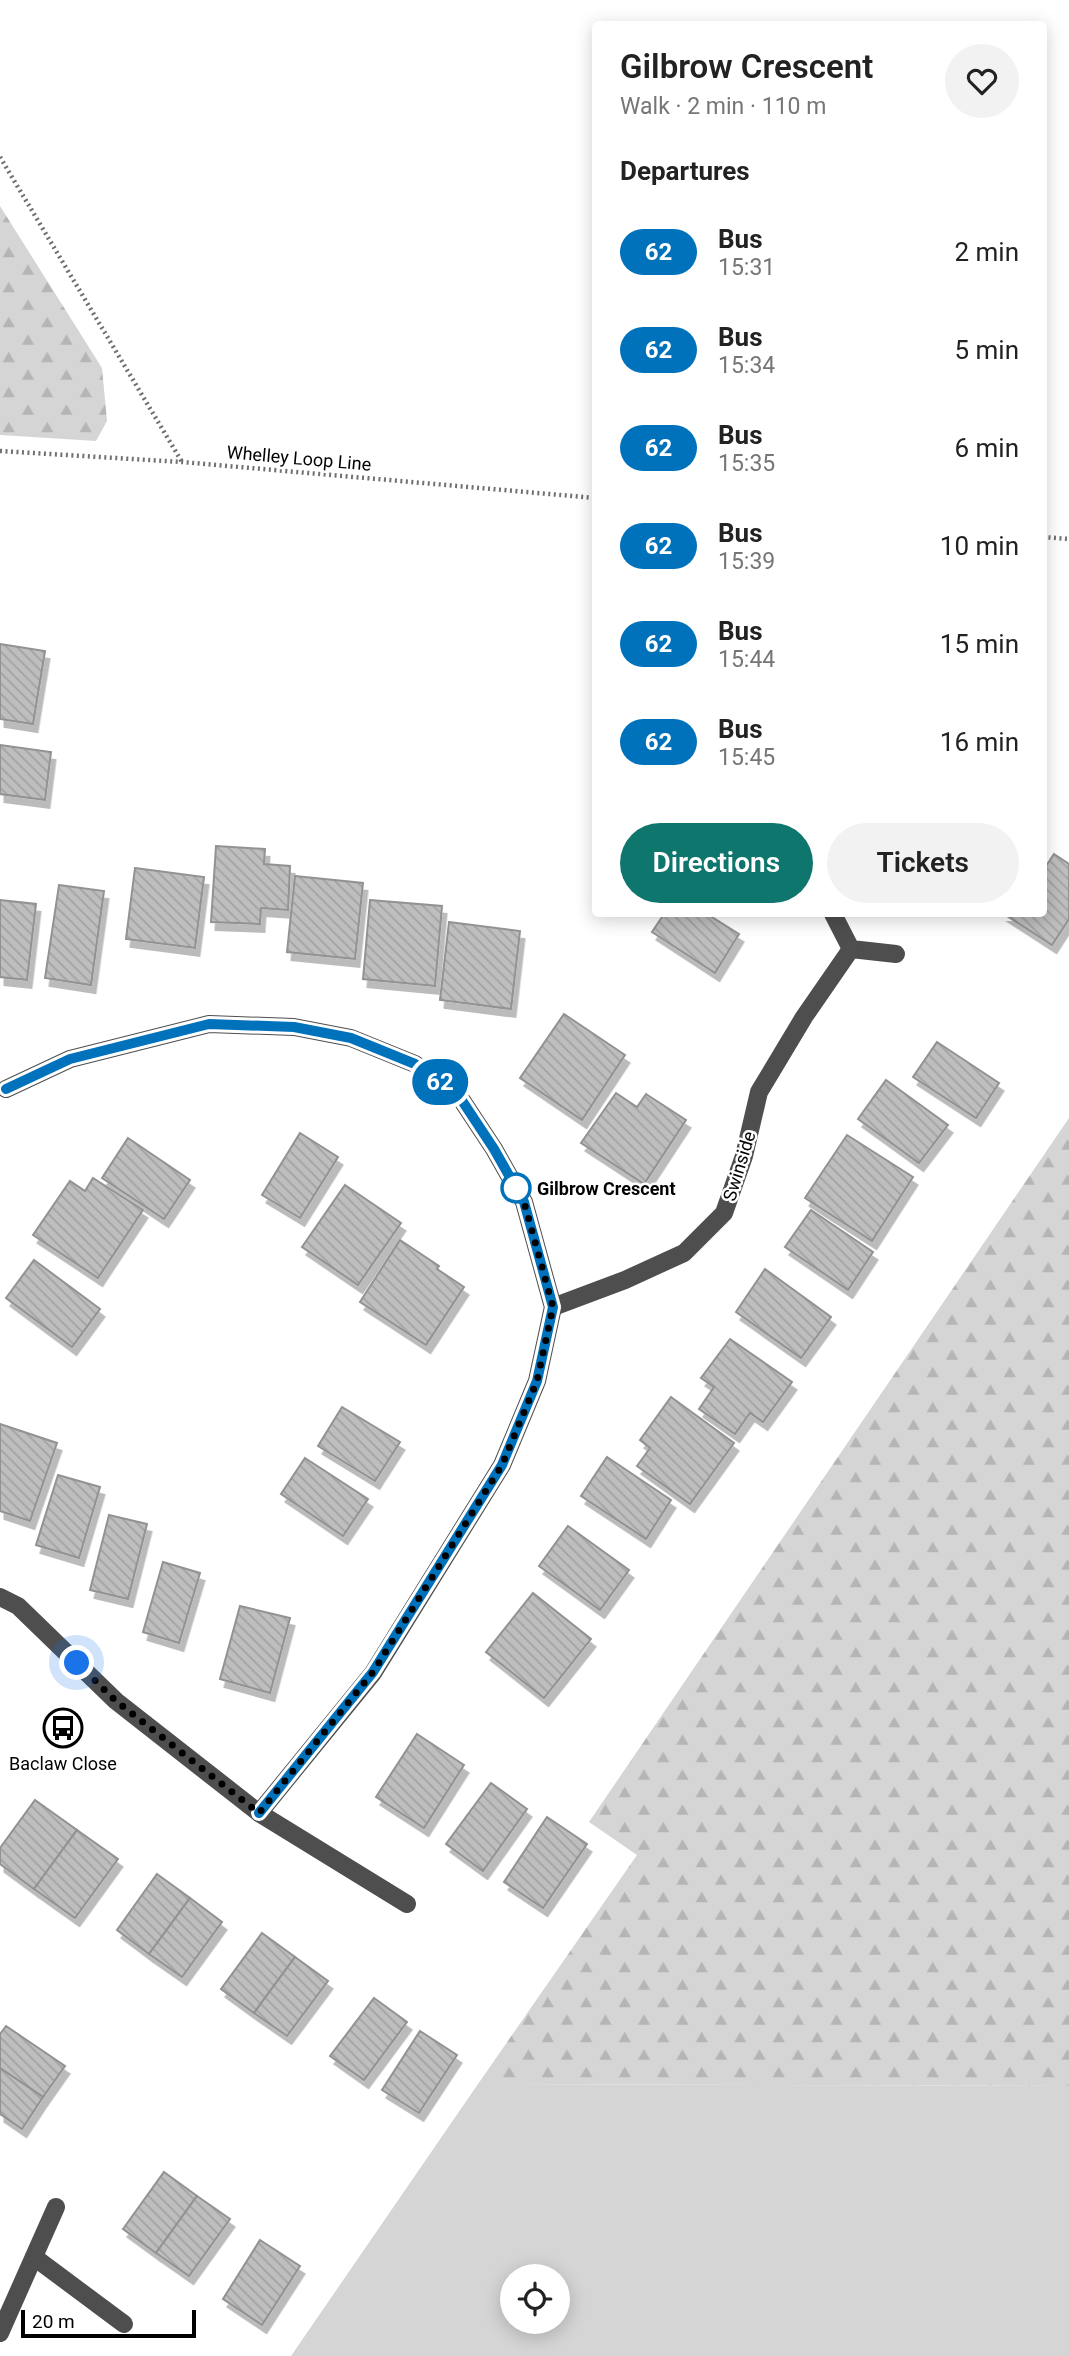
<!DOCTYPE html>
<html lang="en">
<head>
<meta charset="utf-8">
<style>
  body { margin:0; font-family:Roboto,sans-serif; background:#f2f2f2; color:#222; height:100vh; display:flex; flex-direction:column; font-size:26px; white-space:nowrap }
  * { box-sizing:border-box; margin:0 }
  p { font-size:23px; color:#767676 }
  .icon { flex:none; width:38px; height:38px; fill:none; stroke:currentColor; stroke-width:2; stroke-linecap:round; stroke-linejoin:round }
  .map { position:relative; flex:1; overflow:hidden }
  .side { position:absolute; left:592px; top:21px; width:455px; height:896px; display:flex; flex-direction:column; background:#fff; border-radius:7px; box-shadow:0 4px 18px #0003 }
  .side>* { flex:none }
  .badge { padding:0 14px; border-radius:23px; font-size:24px; line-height:46px }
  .fabs { position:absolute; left:500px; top:2264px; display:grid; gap:14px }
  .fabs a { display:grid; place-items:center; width:70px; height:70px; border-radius:50%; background:#fff; box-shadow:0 4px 18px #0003; font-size:35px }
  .scale { position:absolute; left:21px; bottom:18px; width:175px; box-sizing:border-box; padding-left:7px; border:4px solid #000; border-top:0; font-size:19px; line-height:24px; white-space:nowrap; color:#000; -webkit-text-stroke:5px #fff; paint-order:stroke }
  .you { position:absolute; width:35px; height:35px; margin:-18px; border:5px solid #fff; border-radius:50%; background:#1a73e8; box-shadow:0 0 0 10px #1a73e833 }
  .map>.badge { position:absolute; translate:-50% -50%; box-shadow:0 0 0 4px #fff }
  h2 { padding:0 28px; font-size:26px; line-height:63px }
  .round { display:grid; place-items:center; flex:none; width:74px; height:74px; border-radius:37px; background:#f2f2f2 }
  .headline { display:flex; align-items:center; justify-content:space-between; height:119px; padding:0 28px }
  h1 { font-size:33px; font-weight:600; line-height:52px }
  .primary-button { display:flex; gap:14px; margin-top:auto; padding:14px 28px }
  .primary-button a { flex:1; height:80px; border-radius:42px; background:#0f766e; color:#fff; font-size:28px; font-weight:600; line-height:80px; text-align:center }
  .primary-button a+a { background:#f2f2f2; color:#222 }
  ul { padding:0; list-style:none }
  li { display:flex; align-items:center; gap:21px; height:98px; padding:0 28px }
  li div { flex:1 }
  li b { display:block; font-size:26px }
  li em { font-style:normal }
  li .badge { min-width:77px; font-weight:700; text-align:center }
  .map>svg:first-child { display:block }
  .forest { fill:url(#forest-firs) }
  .park { fill:#d5d5d5; fill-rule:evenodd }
  .building { fill:url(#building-back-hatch); stroke:#929292; stroke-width:2; filter:url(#shadow) }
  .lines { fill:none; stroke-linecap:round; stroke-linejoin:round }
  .path { stroke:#707070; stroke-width:4.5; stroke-dasharray:2 3.5; stroke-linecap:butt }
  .minor { stroke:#4e4e4e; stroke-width:18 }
  .line-casing { stroke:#fff; stroke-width:16 }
  .line { stroke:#0072bc; stroke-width:10 }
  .walk { stroke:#000; stroke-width:7; stroke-dasharray:0 12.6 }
  .stop-dot { fill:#fff; stroke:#0072bc; stroke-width:3.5 }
  .labels { text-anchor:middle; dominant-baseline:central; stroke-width:5; stroke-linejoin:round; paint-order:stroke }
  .street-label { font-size:18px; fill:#000; stroke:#fff }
  .stop-label { font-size:18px; font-weight:bold; fill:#000; stroke:#fff; text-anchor:start }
  .poi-label { font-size:18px; fill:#000; stroke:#fff }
</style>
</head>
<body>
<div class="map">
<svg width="1069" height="2356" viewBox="0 0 1069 2356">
  <defs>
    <pattern id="forest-firs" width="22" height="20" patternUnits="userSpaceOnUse" patternTransform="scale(1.75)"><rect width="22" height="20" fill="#d5d5d5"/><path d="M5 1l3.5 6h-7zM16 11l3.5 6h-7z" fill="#b5b5b5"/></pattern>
    <pattern id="building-back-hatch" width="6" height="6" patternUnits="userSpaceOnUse" patternTransform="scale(1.75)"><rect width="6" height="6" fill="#bebebe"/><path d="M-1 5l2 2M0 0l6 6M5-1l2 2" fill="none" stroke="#a2a2a2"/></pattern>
    <filter id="shadow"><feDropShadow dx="4.5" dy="8" stdDeviation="0" flood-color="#0004"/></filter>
  </defs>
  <rect width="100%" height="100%" fill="#fff"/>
  <g class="forest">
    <path d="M0,206L102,368L107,421L96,441L0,435Z"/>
    <path d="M1069,1118V2086L478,2084L637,1855L589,1822Z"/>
  </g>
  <path class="park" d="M478,2084L1069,2086V2356H291ZM513,2277H558V2322H513Z"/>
  <g class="building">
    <path d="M0,644L45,651L33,724L0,719Z"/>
    <path d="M0,745L51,752L45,800L0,794Z"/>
    <path d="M216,846L265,849L264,864L290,866L288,910L261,908L260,924L211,922Z"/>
    <path d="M1054,854L1069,864V919L1052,945L1004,914H1043V865L1046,866Z"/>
    <path d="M135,868L204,877L195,948L126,939Z"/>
    <path d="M295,876L363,883L355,959L287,952Z"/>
    <path d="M59,885L104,891L91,985L45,978Z"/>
    <path d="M0,900L36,904L27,980L0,977Z"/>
    <path d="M370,900L442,906L435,986L363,979Z"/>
    <path d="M664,914H707L739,934L715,973L652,932Z"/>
    <path d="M449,922L520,931L511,1009L440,1000Z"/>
    <path d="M564,1014L625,1055L582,1120L520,1078Z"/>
    <path d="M937,1042L999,1083L976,1118L913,1077Z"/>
    <path d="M886,1080L948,1125L919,1163L858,1119Z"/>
    <path d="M616,1093L637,1107L646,1094L686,1120L644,1184L581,1143Z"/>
    <path d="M300,1133L338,1157L300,1218L262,1195Z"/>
    <path d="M847,1135L913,1177L872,1241L805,1198Z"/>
    <path d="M128,1138L190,1180L164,1219L102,1178Z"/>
    <path d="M93,1178L143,1210L98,1278L33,1235L70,1181L85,1191Z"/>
    <path d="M345,1185L401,1223L358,1285L302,1247Z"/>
    <path d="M811,1210L873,1252L848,1290L785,1247Z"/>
    <path d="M400,1240L439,1266L437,1269L464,1287L426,1345L360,1302Z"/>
    <path d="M34,1260L100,1309L72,1347L6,1298Z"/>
    <path d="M765,1269L831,1317L801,1358L736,1312Z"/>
    <path d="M730,1339L792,1382L763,1422L750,1413L735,1434L699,1409L714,1387L701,1378Z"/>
    <path d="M671,1397L734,1443L690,1504L637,1466L650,1448L640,1440Z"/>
    <path d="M342,1407L400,1442L375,1481L318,1446Z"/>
    <path d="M0,1424L57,1443L30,1521L0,1511Z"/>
    <path d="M607,1457L671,1500L646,1539L581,1496Z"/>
    <path d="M305,1458L368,1499L343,1536L281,1494Z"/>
    <path d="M58,1475L100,1487L79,1558L36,1545Z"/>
    <path d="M109,1515L147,1524L128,1599L90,1590Z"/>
    <path d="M568,1526L629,1570L600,1610L539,1566Z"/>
    <path d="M163,1562L200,1573L179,1643L143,1632Z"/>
    <path d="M533,1593L591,1639L544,1698L486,1652Z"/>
    <path d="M240,1606L290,1618L270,1693L220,1679Z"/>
    <path d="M417,1734L464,1765L424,1828L376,1797Z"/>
    <path d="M491,1783L527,1809L483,1871L446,1844Z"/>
    <path d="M35,1800L77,1830L34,1889L0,1864V1848Z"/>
    <path d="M547,1817L587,1844L543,1908L504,1882Z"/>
    <path d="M77,1830L118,1859L75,1918L34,1889Z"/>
    <path d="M157,1874L190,1898L149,1954L117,1930Z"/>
    <path d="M190,1898L222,1922L182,1977L149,1954Z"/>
    <path d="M262,1933L295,1957L254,2013L221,1989Z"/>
    <path d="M295,1957L328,1981L287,2036L254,2013Z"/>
    <path d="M374,1998L407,2022L364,2080L330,2056Z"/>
    <path d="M6,2026L65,2066L43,2097L0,2068V2034Z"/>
    <path d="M420,2031L457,2055L419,2113L382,2090Z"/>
    <path d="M0,2068L43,2097L22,2129L0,2114Z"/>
    <path d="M164,2172L197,2196L156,2253L123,2229Z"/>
    <path d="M197,2196L230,2219L189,2276L156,2253Z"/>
    <path d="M260,2240L300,2266L262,2325L223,2299Z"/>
  </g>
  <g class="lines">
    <g class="path">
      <path d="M0,157L182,462"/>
      <path d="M0,451L182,462L595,498"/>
      <path d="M1043,537L1069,539"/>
    </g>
    <g class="minor">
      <path d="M833,914L851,949L896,954"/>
      <path d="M6,1089L70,1059L209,1024L294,1027L351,1038L415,1064L459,1096L494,1149L524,1202L553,1307L537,1381L502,1465L373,1673L259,1813"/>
      <path d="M553,1307L625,1280L684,1253L724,1213L744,1156L759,1092L804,1017L851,949"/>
      <path d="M0,1597L18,1606L116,1701L259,1813L407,1904"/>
      <path d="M34,2257L124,2324"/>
      <path d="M0,2333L56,2207"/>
    </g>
  </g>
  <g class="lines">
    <defs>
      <path id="line" d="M6,1089L70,1059L209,1024L294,1027L351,1038L415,1064L459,1096L494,1149L524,1202L553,1307L537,1381L502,1465L373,1672L259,1813"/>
    </defs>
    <use href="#line" class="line-casing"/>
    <use href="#line" class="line"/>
    <path class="walk" d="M77,1663L116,1701L259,1813L373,1672L502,1465L537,1381L553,1307L524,1202L514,1184L516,1188"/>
  </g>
  <defs>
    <symbol id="bus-ring" viewBox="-11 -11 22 22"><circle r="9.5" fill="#fff" stroke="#000" stroke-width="1.5"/><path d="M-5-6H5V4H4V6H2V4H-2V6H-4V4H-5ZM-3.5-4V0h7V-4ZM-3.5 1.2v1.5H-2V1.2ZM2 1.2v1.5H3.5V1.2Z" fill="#000"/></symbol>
  </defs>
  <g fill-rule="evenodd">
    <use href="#bus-ring" x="41" y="1706" width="44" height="44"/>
  </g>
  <circle class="stop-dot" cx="516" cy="1188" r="14"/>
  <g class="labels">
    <g class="street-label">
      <text transform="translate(299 458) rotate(5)">Whelley Loop Line</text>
      <text transform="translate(739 1166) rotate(-73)">Swinside</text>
    </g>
    <g class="stop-label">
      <text x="537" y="1188">Gilbrow Crescent</text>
    </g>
    <g class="poi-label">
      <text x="63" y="1763">Baclaw Close</text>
    </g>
  </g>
</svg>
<div class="fabs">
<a><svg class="icon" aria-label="locate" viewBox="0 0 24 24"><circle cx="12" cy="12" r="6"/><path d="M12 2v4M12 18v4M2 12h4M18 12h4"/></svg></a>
</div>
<div class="scale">20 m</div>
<div class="you" style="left:77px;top:1663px"></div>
<b class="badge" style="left:440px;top:1082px;background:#0072bc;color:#fff">62</b>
<section class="side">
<div class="headline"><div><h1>Gilbrow Crescent</h1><p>Walk · 2 min · 110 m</p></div><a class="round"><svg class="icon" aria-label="heart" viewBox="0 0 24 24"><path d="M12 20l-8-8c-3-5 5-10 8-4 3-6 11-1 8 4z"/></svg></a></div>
<h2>Departures</h2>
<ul>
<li><span class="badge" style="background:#0072bc;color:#fff">62</span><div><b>Bus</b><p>15:31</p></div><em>2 min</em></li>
<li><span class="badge" style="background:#0072bc;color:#fff">62</span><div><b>Bus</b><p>15:34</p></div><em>5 min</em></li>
<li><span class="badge" style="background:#0072bc;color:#fff">62</span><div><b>Bus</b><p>15:35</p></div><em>6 min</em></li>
<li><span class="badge" style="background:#0072bc;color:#fff">62</span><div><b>Bus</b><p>15:39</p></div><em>10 min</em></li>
<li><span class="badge" style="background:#0072bc;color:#fff">62</span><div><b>Bus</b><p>15:44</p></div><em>15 min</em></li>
<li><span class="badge" style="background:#0072bc;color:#fff">62</span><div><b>Bus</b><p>15:45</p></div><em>16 min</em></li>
</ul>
<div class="primary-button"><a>Directions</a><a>Tickets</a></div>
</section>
</div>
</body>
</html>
